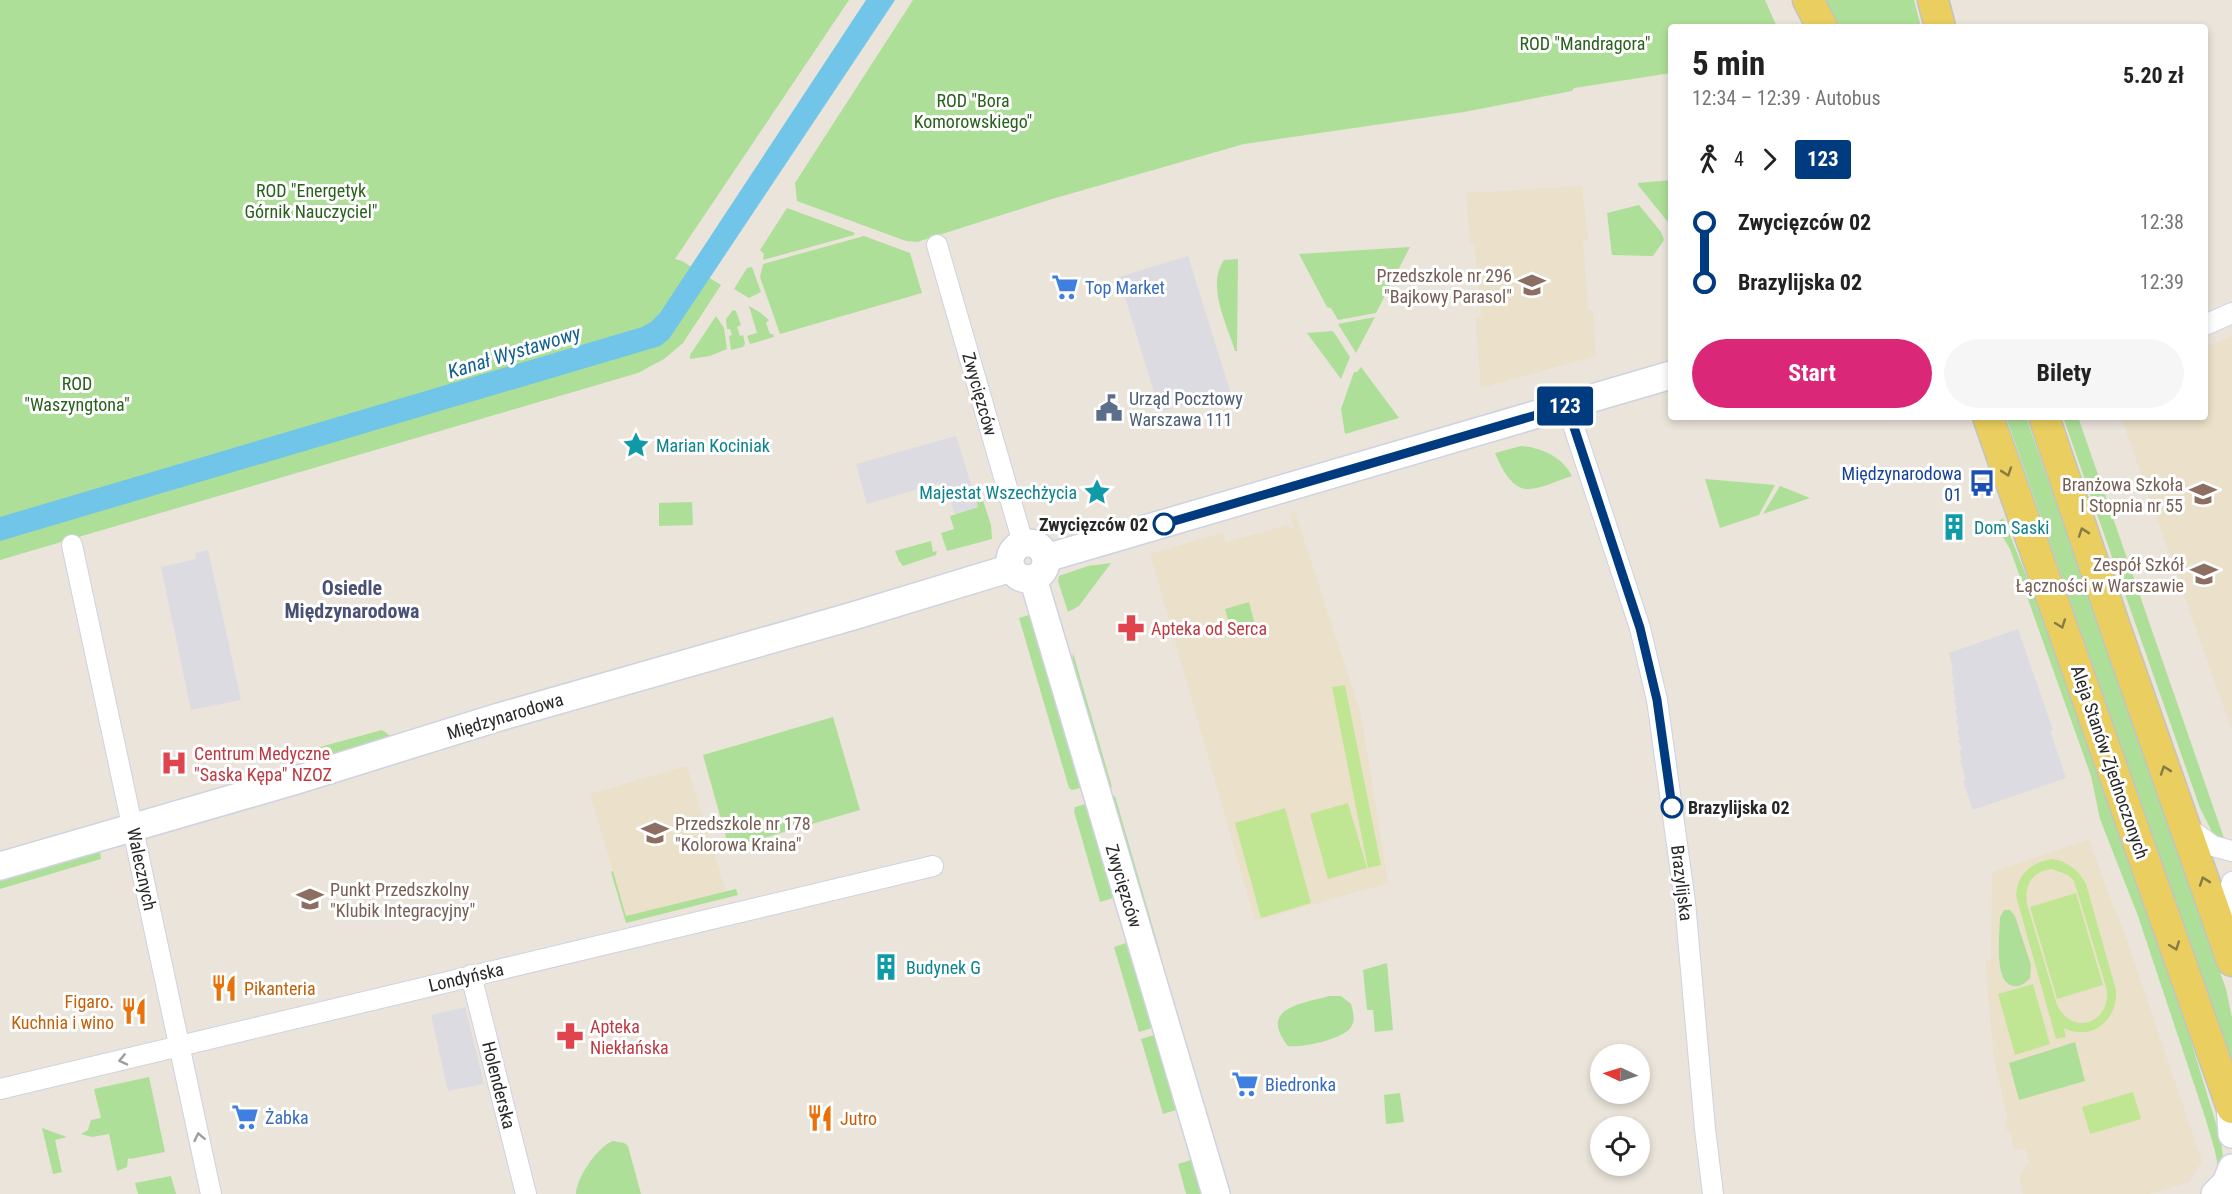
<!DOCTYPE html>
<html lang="pl">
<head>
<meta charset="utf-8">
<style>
  body { margin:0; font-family:"Roboto Condensed",sans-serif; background:#f6f6f6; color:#222; height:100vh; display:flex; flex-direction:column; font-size:22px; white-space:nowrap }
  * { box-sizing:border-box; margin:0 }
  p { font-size:20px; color:#767676 }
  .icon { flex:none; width:33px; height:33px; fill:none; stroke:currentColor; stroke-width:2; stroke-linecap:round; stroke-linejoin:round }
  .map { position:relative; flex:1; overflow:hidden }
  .side { position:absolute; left:1668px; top:24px; width:540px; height:396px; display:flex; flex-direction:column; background:#fff; border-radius:6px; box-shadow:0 3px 9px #0003 }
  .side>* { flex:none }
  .badge { padding:0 12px; border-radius:4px; font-size:21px; line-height:39px }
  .needle { width:39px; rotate:274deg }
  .fabs { position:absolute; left:1590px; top:1044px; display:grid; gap:12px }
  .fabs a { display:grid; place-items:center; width:60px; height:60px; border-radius:50%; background:#fff; box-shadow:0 3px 9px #0003; font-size:30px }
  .map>.badge { position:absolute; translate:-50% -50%; box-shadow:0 0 0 3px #fff }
  .legs { display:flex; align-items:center; gap:9px; height:66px; padding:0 24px; font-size:20px }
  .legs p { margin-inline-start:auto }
  .summary { display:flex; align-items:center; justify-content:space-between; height:102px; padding:0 24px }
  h1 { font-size:33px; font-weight:700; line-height:45px }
  .primary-button { display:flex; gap:12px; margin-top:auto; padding:12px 24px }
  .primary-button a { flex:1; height:69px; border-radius:36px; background:#db2777; color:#fff; font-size:24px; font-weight:700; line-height:69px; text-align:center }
  .primary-button a+a { background:#f6f6f6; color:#222 }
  ul { padding:0 24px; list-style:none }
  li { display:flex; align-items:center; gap:21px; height:60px; font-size:22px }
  li i { display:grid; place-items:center; width:9px; height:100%; margin:0 8px; background:currentColor }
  li i::after { content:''; width:15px; height:15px; margin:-8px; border:4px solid; border-radius:50%; background:#fff }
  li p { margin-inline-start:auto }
  li:first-child i { background:linear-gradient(#0000 50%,currentColor 0) }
  li:last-child i { background:linear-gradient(currentColor 50%,#0000 0) }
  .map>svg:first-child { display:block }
  .industrial { fill:#dddbe2 }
  .education { fill:#ebe1ca }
  .green { fill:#aedf98 }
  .pitch { fill:#c0e694; fill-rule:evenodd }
  .water { fill:#70c5e8 }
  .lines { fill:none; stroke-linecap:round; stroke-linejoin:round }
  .street-casing { stroke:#cfd2e0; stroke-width:22 }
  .secondary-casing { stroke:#cfd2e0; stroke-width:30 }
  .primary-casing { stroke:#c3c3c3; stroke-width:33 }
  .street { stroke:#fff; stroke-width:20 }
  .secondary { stroke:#fff; stroke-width:27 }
  .primary { stroke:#eace5f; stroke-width:30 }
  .oneway { stroke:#897b44 }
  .oneway2 { stroke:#9e9e9e }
  .line-1-casing { stroke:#fff; stroke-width:14 }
  .line-1 { stroke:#003b80; stroke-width:9 }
  .stop-1-dot { fill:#fff; stroke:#003b80; stroke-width:3 }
  .labels { text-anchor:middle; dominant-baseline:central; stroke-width:6; stroke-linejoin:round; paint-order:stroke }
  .park-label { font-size:18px; fill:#28611c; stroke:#fff }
  .education-label { font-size:18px; fill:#785e54; stroke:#fff; text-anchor:end }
  .shop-label { font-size:18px; fill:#366cbe; stroke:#fff; text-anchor:start }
  .street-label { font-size:18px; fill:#282828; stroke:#fff }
  .service-label { font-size:18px; fill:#4e5e75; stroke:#fff; text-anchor:start }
  .culture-label { font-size:18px; fill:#0d838f; stroke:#fff; text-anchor:start }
  .transit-label { font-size:18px; fill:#164399; stroke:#fff; text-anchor:end }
  .stop-label { font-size:18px; font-weight:bold; fill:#282828; stroke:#fff; text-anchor:end }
  .health-label { font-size:18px; fill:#be3a42; stroke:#fff; text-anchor:start }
  .food-label { font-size:18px; fill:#c56008; stroke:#fff; text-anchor:start }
  .water-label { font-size:20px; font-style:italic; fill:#136191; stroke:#fff }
  .neighbourhood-label { font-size:20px; font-weight:bold; fill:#4b5176; stroke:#fff }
</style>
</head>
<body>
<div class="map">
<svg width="2232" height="1194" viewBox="0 0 2232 1194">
  <rect width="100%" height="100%" fill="#eae4da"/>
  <g class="industrial">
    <path d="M1188,256L1230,391L1160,412L1119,277Z"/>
    <path d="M956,436L978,507L955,514L950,499L945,501L939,483L867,504L856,464Z"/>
    <path d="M208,550L241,700L191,710L161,567L196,559L195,553Z"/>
    <path d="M2018,629L2053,730L2050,731L2066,778L1973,810L1963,781L1966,779L1960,760L1962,759L1959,750L1962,749L1958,740L1960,739L1957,730L1959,729L1956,720L1958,719L1955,710L1957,709L1954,701L1956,700L1953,691L1955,690L1952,681L1954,680L1951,671L1953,670L1949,653Z"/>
    <path d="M465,1007L484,1084L448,1091L431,1015Z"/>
  </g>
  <g class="education">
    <path d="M1582,186L1588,240H1583L1588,310H1593L1596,356L1481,388L1475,318L1481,317L1480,303L1474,243H1470L1466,193Z"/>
    <path d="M2232,336V731L2121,417H2205V347Z"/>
    <path d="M1295,512L1361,714L1388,883L1255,921L1150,554L1222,533L1226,542L1288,525L1290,528L1294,527L1290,513Z"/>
    <path d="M687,766L726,892L626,916L590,794Z"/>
    <path d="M2089,839L2113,906L2119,917L2202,1161L2189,1182L2150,1194H2023L2019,1179L2024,1168L2029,1163L2025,1148L2014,1150L2010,1131H2007L2005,1121L2008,1120L1994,1060L1985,961L1991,959L1992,872Z"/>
  </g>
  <g class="green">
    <path d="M0,0H849L675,259L682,261L721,285L683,343L664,359L638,373L0,560Z"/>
    <path d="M913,0H1765L1777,27H1671V73L1574,88L1572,91L1464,112L1244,144L1052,199L917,242L906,241L797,201L795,183Z"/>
    <path d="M1824,0H1914L1921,27H1838Z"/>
    <path d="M1671,180V226L1638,185V183Z"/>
    <path d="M1639,205L1661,232L1664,240L1653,256L1612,255L1607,213Z"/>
    <path d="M787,208L855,233L854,235L763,260L764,254L760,250Z"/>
    <path d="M864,236L910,253L922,293L780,334L760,277L763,264Z"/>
    <path d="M1410,247L1376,313L1338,320L1331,308L1327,307L1299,254Z"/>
    <path d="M1238,259L1237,351H1235C1227,324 1206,285 1224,260Z"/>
    <path d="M752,267L761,292L749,298L734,289L747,268Z"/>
    <path d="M749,306L761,313L769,320L766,323L770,334H773L774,337L750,344L747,336L757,333Z"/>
    <path d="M733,310L736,311L741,325L737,327L740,336L743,335L745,344L743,347L731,350L729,336L732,335L730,329H727L726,319Z"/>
    <path d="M716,316L724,328L727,349L710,356L690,359V355Z"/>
    <path d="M1375,317L1356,353L1338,324Z"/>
    <path d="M1333,331L1350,357L1341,379L1307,333Z"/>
    <path d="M1361,367L1399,418L1345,434L1341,409L1354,372H1357Z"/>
    <path d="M2006,417H2026L2226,989L2232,1018V1064Z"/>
    <path d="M2063,417H2078L2226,844L2212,832L2200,808Z"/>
    <path d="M1521,446C1540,447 1563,457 1572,476C1559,480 1543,488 1530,489C1512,491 1501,467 1495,453Z"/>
    <path d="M1705,479L1775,485L1759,515L1720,528Z"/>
    <path d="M1780,486L1810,498L1763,514Z"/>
    <path d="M979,488L991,525L992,539L947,551L941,533L954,529L950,516L978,507L973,490Z"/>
    <path d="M692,502L693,525L659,526V503Z"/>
    <path d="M2003,518L2058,654L2177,995L2221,1140L2224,1166L2220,1177L2215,1151L2206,1120L2138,916L2100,819L2091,776L2010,549L2001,534L1998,522Z"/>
    <path d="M931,541L933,552L937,551L936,555L903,566L899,561L895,551Z"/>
    <path d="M1111,563L1079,606L1068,612L1058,581L1059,576L1088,566Z"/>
    <path d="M1249,602L1254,621L1247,630L1232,634L1225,609Z"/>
    <path d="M1029,615L1080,788L1072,790L1069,788L1019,618Z"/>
    <path d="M1073,653L1112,787L1107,789L1072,664Z"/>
    <path d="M833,717L860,810L729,848L703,755Z"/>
    <path d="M382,730L392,737L305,762L302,752Z"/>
    <path d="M1115,796L1160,952L1154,947L1110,797Z"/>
    <path d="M1086,804L1113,898L1100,902L1074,811L1075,807Z"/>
    <path d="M100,852L101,859L0,889V881Z"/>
    <path d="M613,871L626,916L736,889L738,895L626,923L611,872Z"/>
    <path d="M2004,910H2010L2015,916L2031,965L2030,978C2026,983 2020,987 2014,986C1993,984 2000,932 2000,917Z"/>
    <path d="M1126,943L1152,1028L1139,1032L1114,947Z"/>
    <path d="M1387,963L1393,1030L1375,1032L1373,1010H1367L1363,970Z"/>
    <path d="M1329,996H1341L1351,1004C1353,1012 1356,1020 1351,1027C1344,1039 1302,1048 1288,1046C1258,1008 1301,1004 1329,996Z"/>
    <path d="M1154,1035L1176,1110L1163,1114L1141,1039Z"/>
    <path d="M2075,1042L2085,1081L2019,1100L2009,1063Z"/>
    <path d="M149,1077L165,1152L130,1159L128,1158L127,1167L117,1171L109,1134L92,1137L81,1134L88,1130L91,1120L101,1118L94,1089Z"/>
    <path d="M1400,1093L1404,1122L1386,1124L1384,1095Z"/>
    <path d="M42,1128L67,1137L55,1140L62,1172L53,1174Z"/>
    <path d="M613,1141L624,1143L628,1146L641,1194H576C576,1178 598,1146 613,1141Z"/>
    <path d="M1191,1160L1201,1194H1186L1178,1164Z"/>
    <path d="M171,1176L176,1194H138L135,1183Z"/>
  </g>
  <g class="pitch">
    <path d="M1345,685L1381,865L1368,868L1332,687Z"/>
    <path d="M1348,803L1367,868L1328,879L1310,814Z"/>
    <path d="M1285,808L1311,903L1261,918L1235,823Z"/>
    <path d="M2053,859C2069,862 2078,870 2086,884L2116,990C2118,1020 2092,1042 2064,1028L2066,1037L2056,1039L2016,896C2017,874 2031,862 2053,859ZM2052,869L2068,875L2074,881L2107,990C2110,1024 2072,1036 2057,1005L2027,904C2024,884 2033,871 2052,869Z"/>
    <path d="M2076,893L2103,985L2057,999L2030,907Z"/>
    <path d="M2033,984L2050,1044L2015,1055L1998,994Z"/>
    <path d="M2133,1092L2141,1119L2090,1134L2082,1107Z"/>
  </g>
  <path class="water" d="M866,0H895L669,339L660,346L0,541V517L642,327L651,322L660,313Z"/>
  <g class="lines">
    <defs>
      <g id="street">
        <path d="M937,245L1023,543"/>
        <path d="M2205,325L2232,313"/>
        <path d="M1567,406L1640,628L1657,700L1685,902L1705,1129L1713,1194"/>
        <path d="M72,545L211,1194"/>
        <path d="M2185,826L2213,846L2232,851"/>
        <path d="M2224,928L2226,903L2232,882"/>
        <path d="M471,975L526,1194"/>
        <path d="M0,1089L933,866"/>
      </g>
      <g id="secondary">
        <circle cx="1028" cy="561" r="18"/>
        <path d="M1046,558L1671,375"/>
        <path d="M1033,578L1216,1194"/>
        <path d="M0,866L300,779L499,717L853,616L1011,568"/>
        <path d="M2230,1103L2232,1134"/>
        <path d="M2215,1194L2226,1183L2232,1168"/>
      </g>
      <g id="primary">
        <path d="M1808,0L1822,27"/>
        <path d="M1933,0L1940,27"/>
        <path d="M1988,417L2232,1108"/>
        <path d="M2044,417L2115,627L2232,961"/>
      </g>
    </defs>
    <use href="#street" class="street-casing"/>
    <use href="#secondary" class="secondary-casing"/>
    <use href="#primary" class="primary-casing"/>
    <use href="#street" class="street"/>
    <use href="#secondary" class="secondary"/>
    <use href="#primary" class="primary"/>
  </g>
  <defs><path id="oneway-chevron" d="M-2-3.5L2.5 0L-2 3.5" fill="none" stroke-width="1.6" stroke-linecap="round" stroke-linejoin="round" transform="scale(1.5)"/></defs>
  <g class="oneway">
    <use href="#oneway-chevron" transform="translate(2007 472) rotate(71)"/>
    <use href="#oneway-chevron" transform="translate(2083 532) rotate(-109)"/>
    <use href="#oneway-chevron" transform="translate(2061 624) rotate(70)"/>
    <use href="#oneway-chevron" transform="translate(2165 770) rotate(-109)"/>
    <use href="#oneway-chevron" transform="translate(2204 881) rotate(-109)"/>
    <use href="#oneway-chevron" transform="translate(2175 946) rotate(70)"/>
  </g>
  <g class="oneway2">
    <use href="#oneway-chevron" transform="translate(123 1060) rotate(167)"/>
    <use href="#oneway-chevron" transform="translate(199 1137) rotate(-102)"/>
  </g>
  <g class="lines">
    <defs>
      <path id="line-1" d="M1164,524L1567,406L1640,628L1657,700L1672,807"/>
    </defs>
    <use href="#line-1" class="line-1-casing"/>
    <use href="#line-1" class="line-1"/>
  </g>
  <defs>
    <symbol id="school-bare" viewBox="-9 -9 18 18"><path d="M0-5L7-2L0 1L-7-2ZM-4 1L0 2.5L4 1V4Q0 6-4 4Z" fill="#8d6e63" stroke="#fff" stroke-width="2.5" paint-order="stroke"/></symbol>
    <symbol id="supermarket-bare" viewBox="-9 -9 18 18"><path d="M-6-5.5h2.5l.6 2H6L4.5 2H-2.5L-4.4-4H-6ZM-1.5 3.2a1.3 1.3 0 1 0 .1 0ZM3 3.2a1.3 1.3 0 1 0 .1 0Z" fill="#3f7fe0" stroke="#fff" stroke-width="2.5" paint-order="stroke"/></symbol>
    <symbol id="civic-bare" viewBox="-9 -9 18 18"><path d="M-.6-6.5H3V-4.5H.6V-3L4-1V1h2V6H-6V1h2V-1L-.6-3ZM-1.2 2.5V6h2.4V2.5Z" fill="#5c6f8a" stroke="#fff" stroke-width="2.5" paint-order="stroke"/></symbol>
    <symbol id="sight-bare" viewBox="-9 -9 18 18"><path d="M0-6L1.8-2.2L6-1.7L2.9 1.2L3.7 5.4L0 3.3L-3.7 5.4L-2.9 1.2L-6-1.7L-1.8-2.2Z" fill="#0f9aa8" stroke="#fff" stroke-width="2.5" paint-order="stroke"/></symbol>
    <symbol id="bus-bare" viewBox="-9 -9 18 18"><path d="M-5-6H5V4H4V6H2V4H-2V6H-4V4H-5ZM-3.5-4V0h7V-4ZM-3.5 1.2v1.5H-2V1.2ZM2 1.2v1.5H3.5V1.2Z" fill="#1a4fb4" stroke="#fff" stroke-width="2.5" paint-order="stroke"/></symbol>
    <symbol id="building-bare" viewBox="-9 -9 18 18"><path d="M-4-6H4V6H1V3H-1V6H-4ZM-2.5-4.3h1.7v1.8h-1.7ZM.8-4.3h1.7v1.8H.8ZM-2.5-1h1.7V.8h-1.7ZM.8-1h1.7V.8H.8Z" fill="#0f9aa8" stroke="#fff" stroke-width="2.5" paint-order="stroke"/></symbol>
    <symbol id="pharmacy-bare" viewBox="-9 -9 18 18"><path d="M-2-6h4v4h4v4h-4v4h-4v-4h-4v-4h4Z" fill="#e0444e" stroke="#fff" stroke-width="2.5" paint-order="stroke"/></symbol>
    <symbol id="hospital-bare" viewBox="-9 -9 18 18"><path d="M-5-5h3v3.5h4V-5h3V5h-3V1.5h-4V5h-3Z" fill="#e0444e" stroke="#fff" stroke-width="2.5" paint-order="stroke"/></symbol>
    <symbol id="restaurant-bare" viewBox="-9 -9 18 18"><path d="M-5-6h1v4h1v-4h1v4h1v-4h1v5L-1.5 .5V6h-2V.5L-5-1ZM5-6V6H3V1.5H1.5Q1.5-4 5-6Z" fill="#e8710a" stroke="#fff" stroke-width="2.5" paint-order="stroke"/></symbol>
  </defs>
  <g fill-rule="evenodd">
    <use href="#school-bare" x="1513" y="266" width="38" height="38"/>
    <use href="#supermarket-bare" x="1046" y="268" width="38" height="38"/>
    <use href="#civic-bare" x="1090" y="389" width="38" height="38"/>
    <use href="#sight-bare" x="617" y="426" width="38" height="38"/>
    <use href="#bus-bare" x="1963" y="464" width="38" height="38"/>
    <use href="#sight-bare" x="1078" y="473" width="38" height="38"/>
    <use href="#school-bare" x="2184" y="475" width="38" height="38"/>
    <use href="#building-bare" x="1935" y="508" width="38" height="38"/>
    <use href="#school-bare" x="2185" y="555" width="38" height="38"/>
    <use href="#pharmacy-bare" x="1112" y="609" width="38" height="38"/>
    <use href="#hospital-bare" x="155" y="744" width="38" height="38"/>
    <use href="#school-bare" x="636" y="814" width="38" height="38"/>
    <use href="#school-bare" x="291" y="880" width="38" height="38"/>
    <use href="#building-bare" x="867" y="948" width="38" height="38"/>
    <use href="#restaurant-bare" x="205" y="969" width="38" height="38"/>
    <use href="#restaurant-bare" x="115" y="992" width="38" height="38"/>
    <use href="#pharmacy-bare" x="551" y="1017" width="38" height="38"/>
    <use href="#supermarket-bare" x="1226" y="1065" width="38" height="38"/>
    <use href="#supermarket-bare" x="226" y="1098" width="38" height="38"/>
    <use href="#restaurant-bare" x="801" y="1099" width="38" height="38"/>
  </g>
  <g class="stop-1-dot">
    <circle cx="1164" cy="524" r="10"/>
    <circle cx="1672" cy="807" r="10"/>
  </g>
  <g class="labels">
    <g class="park-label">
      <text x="1585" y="43">ROD "Mandragora"</text>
      <text x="973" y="100">ROD "Bora<tspan x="973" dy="21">Komorowskiego"</tspan></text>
      <text x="311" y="190">ROD "Energetyk<tspan x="311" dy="21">Górnik Nauczyciel"</tspan></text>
      <text x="77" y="383">ROD<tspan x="77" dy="21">"Waszyngtona"</tspan></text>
    </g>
    <g class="education-label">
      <text x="1512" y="275">Przedszkole nr 296<tspan x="1512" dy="21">"Bajkowy Parasol"</tspan></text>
      <text x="2183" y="484">Branżowa Szkoła<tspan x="2183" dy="21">I Stopnia nr 55</tspan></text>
      <text x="2184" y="564">Zespół Szkół<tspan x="2184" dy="21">Łączności w Warszawie</tspan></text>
      <text x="675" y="823" text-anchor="start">Przedszkole nr 178<tspan x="675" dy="21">"Kolorowa Kraina"</tspan></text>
      <text x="330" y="889" text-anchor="start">Punkt Przedszkolny<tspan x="330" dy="21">"Klubik Integracyjny"</tspan></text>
    </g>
    <g class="shop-label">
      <text x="1085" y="287">Top Market</text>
      <text x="1265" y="1084">Biedronka</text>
      <text x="265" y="1117">Żabka</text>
    </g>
    <g class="street-label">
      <text transform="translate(980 394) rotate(74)">Zwycięzców</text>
      <text transform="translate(505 716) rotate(-17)">Międzynarodowa</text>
      <text transform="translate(2110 762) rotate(71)">Aleja Stanów Zjednoczonych</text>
      <text transform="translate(142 869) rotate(78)">Walecznych</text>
      <text transform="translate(1682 883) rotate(83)">Brazylijska</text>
      <text transform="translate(1124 886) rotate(73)">Zwycięzców</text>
      <text transform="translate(466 977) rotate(-13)">Londyńska</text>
      <text transform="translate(499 1085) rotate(76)">Holenderska</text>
    </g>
    <g class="service-label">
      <text x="1129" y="398">Urząd Pocztowy<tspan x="1129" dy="21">Warszawa 111</tspan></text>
    </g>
    <g class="culture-label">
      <text x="656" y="445">Marian Kociniak</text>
      <text x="1077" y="492" text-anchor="end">Majestat Wszechżycia</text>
      <text x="1974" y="527">Dom Saski</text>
      <text x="906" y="967">Budynek G</text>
    </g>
    <g class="transit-label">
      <text x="1962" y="473">Międzynarodowa<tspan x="1962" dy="21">01</tspan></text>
    </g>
    <g class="stop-label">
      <text x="1148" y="524">Zwycięzców 02</text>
      <text x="1688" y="807" text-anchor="start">Brazylijska 02</text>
    </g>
    <g class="health-label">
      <text x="1151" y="628">Apteka od Serca</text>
      <text x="194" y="753">Centrum Medyczne<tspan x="194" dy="21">"Saska Kępa" NZOZ</tspan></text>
      <text x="590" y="1026">Apteka<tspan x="590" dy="21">Niekłańska</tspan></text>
    </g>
    <g class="food-label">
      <text x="244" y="988">Pikanteria</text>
      <text x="114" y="1001" text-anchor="end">Figaro.<tspan x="114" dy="21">Kuchnia i wino</tspan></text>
      <text x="840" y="1118">Jutro</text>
    </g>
    <g class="water-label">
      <text transform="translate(514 352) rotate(-17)">Kanał Wystawowy</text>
    </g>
    <g class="neighbourhood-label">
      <text x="352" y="588">Osiedle<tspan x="352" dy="23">Międzynarodowa</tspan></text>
    </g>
  </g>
</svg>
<div class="fabs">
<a><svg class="needle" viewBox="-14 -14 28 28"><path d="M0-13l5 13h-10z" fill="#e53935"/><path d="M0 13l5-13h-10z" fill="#767676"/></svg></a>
<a><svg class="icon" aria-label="locate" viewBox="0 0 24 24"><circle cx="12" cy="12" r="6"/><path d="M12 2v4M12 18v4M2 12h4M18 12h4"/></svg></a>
</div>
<b class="badge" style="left:1565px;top:406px;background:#003b80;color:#fff">123</b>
<section class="side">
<div class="summary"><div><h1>5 min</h1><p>12:34 – 12:39 · Autobus</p></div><b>5.20 zł</b></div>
<div class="legs"><svg class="icon" aria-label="walk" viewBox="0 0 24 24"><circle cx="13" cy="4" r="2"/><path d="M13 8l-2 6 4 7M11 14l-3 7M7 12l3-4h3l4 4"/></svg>4<svg class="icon" aria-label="forward" viewBox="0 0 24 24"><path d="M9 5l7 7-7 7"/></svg><b class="badge" style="background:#003b80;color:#fff">123</b></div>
<ul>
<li><i style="color:#003b80"></i><b>Zwycięzców 02</b><p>12:38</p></li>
<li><i style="color:#003b80"></i><b>Brazylijska 02</b><p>12:39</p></li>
</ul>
<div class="primary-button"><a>Start</a><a>Bilety</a></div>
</section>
</div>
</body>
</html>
